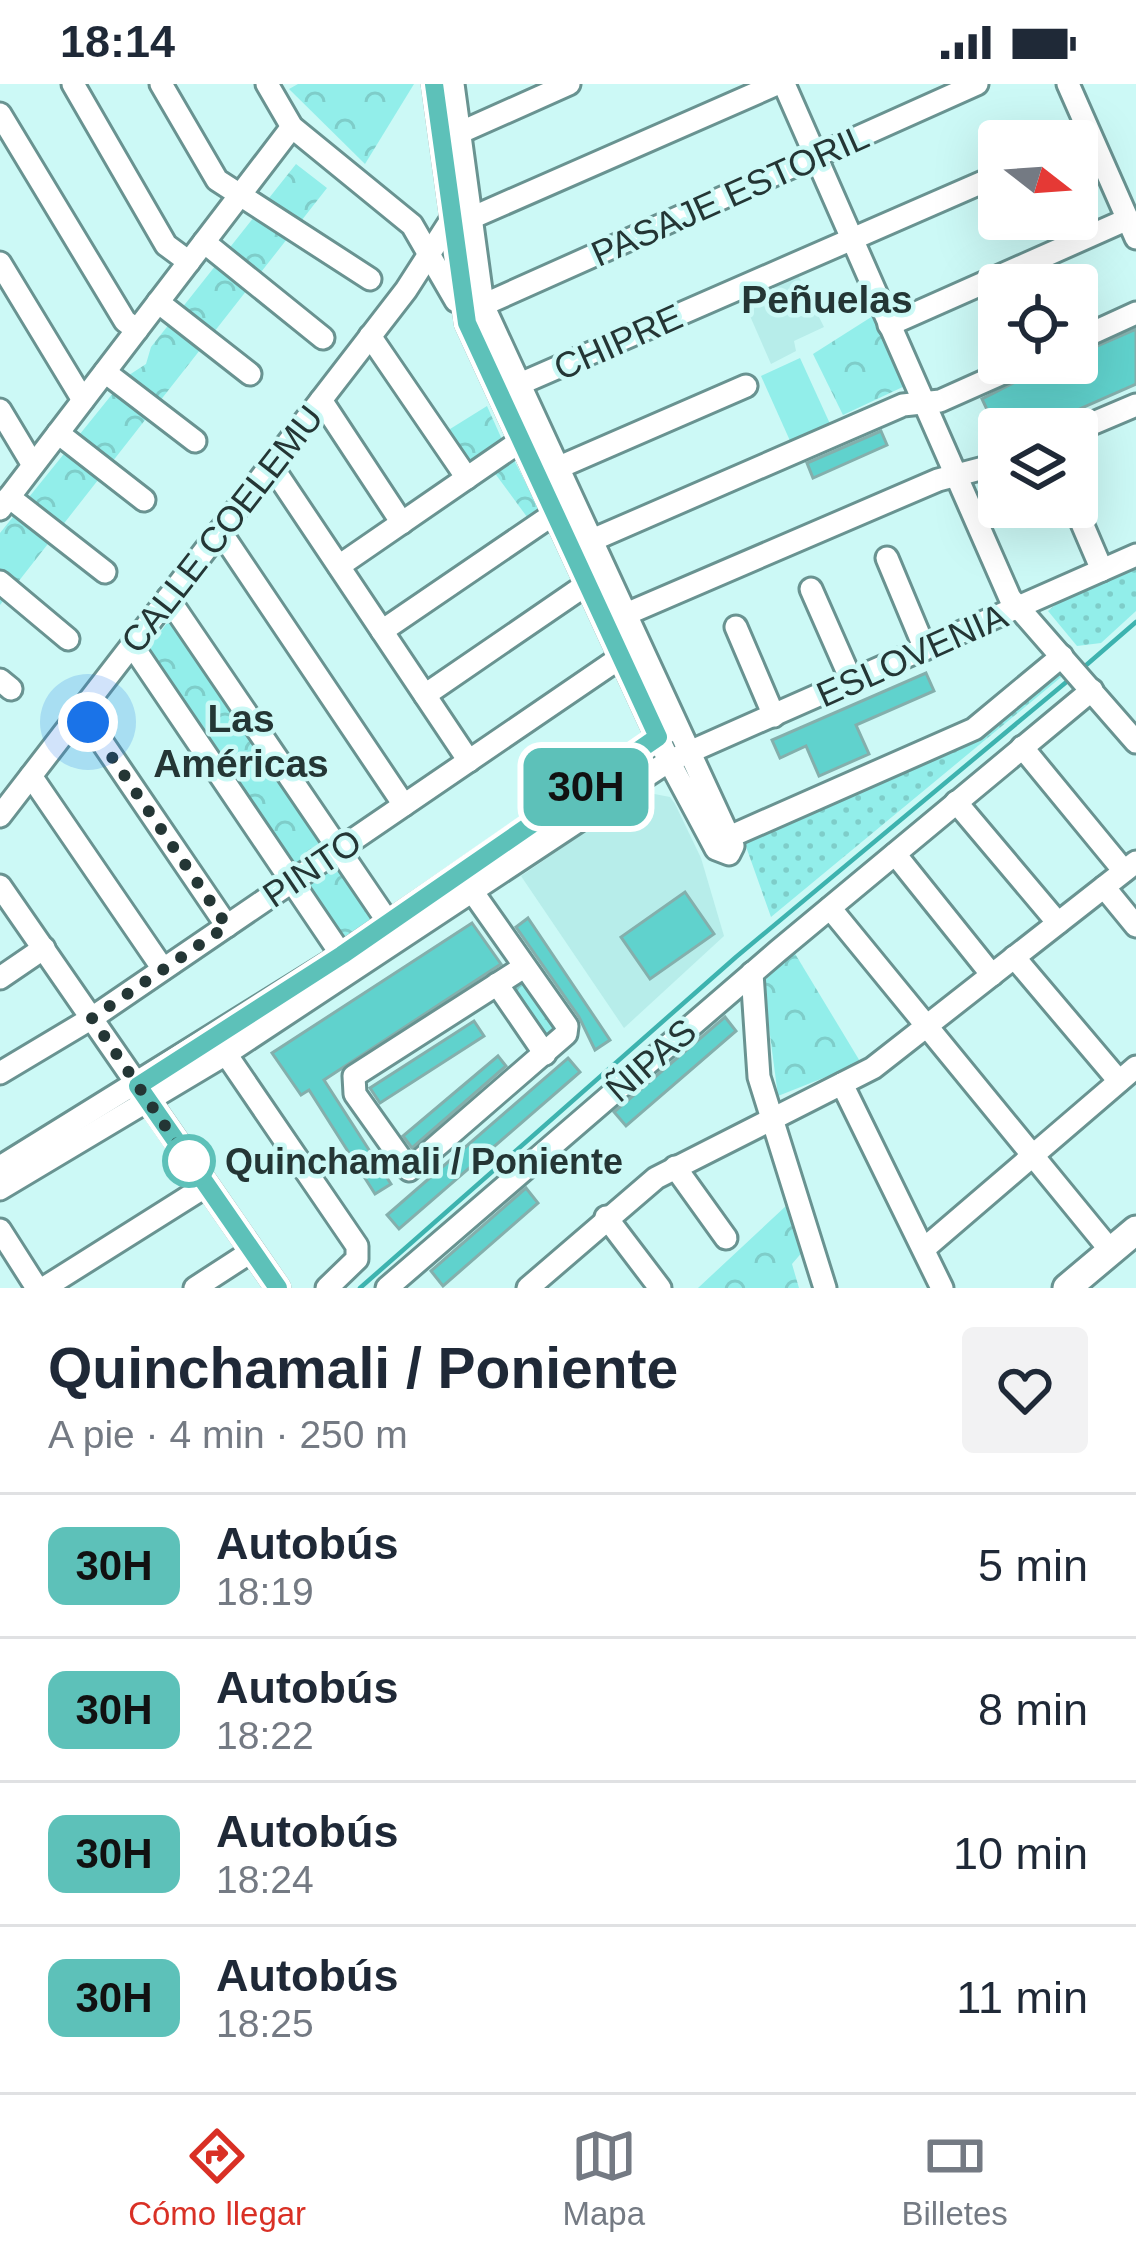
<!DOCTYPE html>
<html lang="es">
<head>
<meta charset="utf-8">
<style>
  body { margin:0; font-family:Helvetica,sans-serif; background:#f2f2f3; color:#1f2937; height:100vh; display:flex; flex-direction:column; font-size:45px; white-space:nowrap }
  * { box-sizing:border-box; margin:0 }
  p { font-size:39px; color:#747a83 }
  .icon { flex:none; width:66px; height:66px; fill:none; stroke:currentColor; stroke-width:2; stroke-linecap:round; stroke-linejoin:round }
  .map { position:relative; height:1204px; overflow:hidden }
  .side { display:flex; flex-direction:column; background:#fff; flex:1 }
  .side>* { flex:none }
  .badge { padding:0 24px; border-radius:18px; font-size:42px; line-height:78px }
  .needle { width:78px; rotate:107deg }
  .fabs { position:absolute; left:978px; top:36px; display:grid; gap:24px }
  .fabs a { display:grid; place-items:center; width:120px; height:120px; border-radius:12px; background:#fff; box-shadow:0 12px 48px #0002; font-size:60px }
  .you { position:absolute; width:60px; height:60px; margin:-30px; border:9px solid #fff; border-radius:50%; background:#1a73e8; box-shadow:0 0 0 18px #1a73e833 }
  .map>.badge { position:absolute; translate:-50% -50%; box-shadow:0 0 0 6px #fff }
  .round { display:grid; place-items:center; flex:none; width:126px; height:126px; border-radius:12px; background:#f2f2f3 }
  .headline { display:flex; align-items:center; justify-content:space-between; height:204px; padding:0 48px }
  h1 { font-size:57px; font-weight:800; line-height:90px }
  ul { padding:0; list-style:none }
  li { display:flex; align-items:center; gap:36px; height:144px; padding:0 48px; border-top:3px solid #e0e1e3 }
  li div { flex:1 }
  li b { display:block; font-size:45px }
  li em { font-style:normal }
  li .badge { min-width:132px; font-weight:700; text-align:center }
  .status { display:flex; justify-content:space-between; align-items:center; height:84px; padding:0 60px; background:#fff; direction:ltr }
  .status svg { height:33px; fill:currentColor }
  .dock { display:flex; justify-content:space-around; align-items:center; height:168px; border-top:3px solid #e0e1e3; background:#fff; font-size:33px; color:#747a83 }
  .dock a { display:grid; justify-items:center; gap:6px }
  .dock .on { color:#d93025 }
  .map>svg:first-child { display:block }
  .built { fill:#b7edea }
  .grass { fill:url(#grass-dots) }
  .forest { fill:url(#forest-crowns) }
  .pitch { fill:#92eeea }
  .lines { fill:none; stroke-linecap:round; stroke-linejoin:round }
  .stream { stroke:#3db3af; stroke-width:4.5 }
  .building { fill:#60d2cd; stroke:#84afac; stroke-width:3 }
  .minor-casing { stroke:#699391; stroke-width:27 }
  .major-casing { stroke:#699391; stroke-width:33 }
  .minor { stroke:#fff; stroke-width:21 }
  .major { stroke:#fff; stroke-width:27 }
  .line-casing { stroke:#fff; stroke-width:27 }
  .line { stroke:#5dc1b9; stroke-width:18 }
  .walk { stroke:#243635; stroke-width:12; stroke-dasharray:0 21.6 }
  .stop-dot { fill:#fff; stroke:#5dc1b9; stroke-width:6 }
  .labels { text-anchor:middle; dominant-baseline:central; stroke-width:9; stroke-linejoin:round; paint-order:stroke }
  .street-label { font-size:36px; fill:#243635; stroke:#ccf9f6 }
  .stop-label { font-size:36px; font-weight:bold; fill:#243635; stroke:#ccf9f6; text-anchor:start }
  .neighbourhood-label { font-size:39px; font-weight:bold; fill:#243635; stroke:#ccf9f6 }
</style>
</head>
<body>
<div class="status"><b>18:14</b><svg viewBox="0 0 49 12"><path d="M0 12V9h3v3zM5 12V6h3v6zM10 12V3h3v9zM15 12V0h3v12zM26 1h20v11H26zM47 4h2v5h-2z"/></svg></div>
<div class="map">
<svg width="1136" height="1204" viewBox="0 0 1136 1204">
  <defs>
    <pattern id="grass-dots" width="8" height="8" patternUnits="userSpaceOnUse" patternTransform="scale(3)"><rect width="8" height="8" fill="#92eeea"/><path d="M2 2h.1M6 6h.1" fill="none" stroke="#7ecdc9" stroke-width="1.8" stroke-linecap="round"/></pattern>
    <pattern id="forest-crowns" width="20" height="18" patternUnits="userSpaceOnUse" patternTransform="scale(3)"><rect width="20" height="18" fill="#92eeea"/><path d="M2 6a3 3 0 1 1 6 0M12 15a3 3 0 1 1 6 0" fill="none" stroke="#7ecdc9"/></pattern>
  </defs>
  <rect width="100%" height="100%" fill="#ccf9f6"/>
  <g class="built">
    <path d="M798,191L824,243L794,257L796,267L771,280L743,216Z"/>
    <path d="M644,708L670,713L675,720L701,774L724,852L624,944L521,792Z"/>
  </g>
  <g class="grass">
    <path d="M1136,475V527L1101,559L1077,562L1048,527L1078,502Z"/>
    <path d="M1059,579L1077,580L771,833L738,740L977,635Z"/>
  </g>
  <g class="forest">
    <path d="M298,0H414L365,80L289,5Z"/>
    <path d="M296,80L327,104L0,521V449L126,293L146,280L151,263Z"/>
    <path d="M876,230L907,301L843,331L813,270Z"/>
    <path d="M487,322L504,360L471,382L442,350Z"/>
    <path d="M511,370L541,429L530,437L491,384Z"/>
    <path d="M173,531L328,767L291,785L143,571Z"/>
    <path d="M340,776L378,831L339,858L302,797Z"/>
    <path d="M794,868L861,979L778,1012L763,898Z"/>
    <path d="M529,894L562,941L546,961L510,907Z"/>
    <path d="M787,1121L804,1166L792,1180L799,1204H698Z"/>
  </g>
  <path class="pitch" d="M800,274L831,342L791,359L761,292Z"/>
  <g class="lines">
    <g class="stream">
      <path d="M1084,583L1136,538"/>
      <path d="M360,1204L736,873L1070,595"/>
    </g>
  </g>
  <g class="building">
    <path d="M1136,245V300L1034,345H996L982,315L1052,279H1077V271Z"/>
    <path d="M881,347L887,361L813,394L807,379Z"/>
    <path d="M926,589L934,607L856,641L869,670L819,692L806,662L780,674L772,656Z"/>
    <path d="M685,808L714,850L650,895L621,853Z"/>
    <path d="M528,834L610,956L595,966L579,933L516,843Z"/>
    <path d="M472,839L501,880L324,996L391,1100L375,1110L309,1006L301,1011L272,969Z"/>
    <path d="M725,933L736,947L626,1042L614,1028Z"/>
    <path d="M474,937L484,952L380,1019L370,1004Z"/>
    <path d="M498,972L506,982L412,1064L403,1052Z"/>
    <path d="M568,974L580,988L399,1145L387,1131Z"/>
    <path d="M526,1104L538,1119L443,1202L431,1187Z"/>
  </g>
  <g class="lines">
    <defs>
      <g id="minor">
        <path d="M73,0L166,161L189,178"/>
        <path d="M161,0L217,96L370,195"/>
        <path d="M267,0L292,43L412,141L456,217"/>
        <path d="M434,0L467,239L669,677L716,765L729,770L733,762L483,221L453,0"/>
        <path d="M784,0L1010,514L1136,658"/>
        <path d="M1068,0L1136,154"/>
        <path d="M0,30L125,237L137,246"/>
        <path d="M459,49L569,0"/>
        <path d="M469,135L777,0"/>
        <path d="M204,158L323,254"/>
        <path d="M0,179L83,316"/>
        <path d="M158,218L250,290"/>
        <path d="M483,221L977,0"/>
        <path d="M889,241L1128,135"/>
        <path d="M370,252L467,394"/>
        <path d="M1077,256L1136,229"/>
        <path d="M105,288L195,357"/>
        <path d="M506,306L999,91"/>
        <path d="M321,316L402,439"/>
        <path d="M0,326L33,381"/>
        <path d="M1077,346L1136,321"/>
        <path d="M58,349L144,416"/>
        <path d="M271,381L469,677"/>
        <path d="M555,385L746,302"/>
        <path d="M9,413L105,488"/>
        <path d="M1075,423L1102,486"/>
        <path d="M0,425L292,43"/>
        <path d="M220,447L404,721"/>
        <path d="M590,457L903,321L940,317L1025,279"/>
        <path d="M887,474L925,565"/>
        <path d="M339,482L522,356"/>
        <path d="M0,498L68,555"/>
        <path d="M811,505L852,598"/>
        <path d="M168,514L397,851"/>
        <path d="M624,531L938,396L999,380"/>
        <path d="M736,543L774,632"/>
        <path d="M382,547L555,429"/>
        <path d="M132,561L347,879"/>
        <path d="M0,596L11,605"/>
        <path d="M425,611L587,500"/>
        <path d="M81,627L227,842"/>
        <path d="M1022,663L1124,787"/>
        <path d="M31,692L163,885"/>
        <path d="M956,718L1058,839"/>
        <path d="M0,732L406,206L451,136"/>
        <path d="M729,753L974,645L1062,572"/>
        <path d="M895,770L992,891"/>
        <path d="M0,802L278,1204"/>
        <path d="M1104,803L1136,842"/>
        <path d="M472,807L567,942L566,950L409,1086L355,1010L354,992L524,883"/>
        <path d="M830,824L1111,1167"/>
        <path d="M1014,873L1119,997"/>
        <path d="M752,889L759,993L825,1204"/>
        <path d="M0,894L44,864"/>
        <path d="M497,900L545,970"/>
        <path d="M226,970L357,1162V1175L327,1204"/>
        <path d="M0,989L92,934L621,573"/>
        <path d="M842,1000L942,1204"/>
        <path d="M0,1083L342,871L670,646"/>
        <path d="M675,1083L726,1154"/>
        <path d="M0,1105L226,970L669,677L1136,471"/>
        <path d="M606,1133L660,1204"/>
        <path d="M0,1146L37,1204"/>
        <path d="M925,1164L1136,983"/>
        <path d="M44,1204L206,1102"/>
        <path d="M195,1204L252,1167"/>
        <path d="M387,1204L778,867L1092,606"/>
        <path d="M528,1204L656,1094L873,984L1136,778"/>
      </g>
      <path id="major" d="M1067,1204L1136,1146"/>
    </defs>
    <use href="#minor" class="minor-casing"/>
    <use href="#major" class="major-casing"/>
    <use href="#minor" class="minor"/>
    <use href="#major" class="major"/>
  </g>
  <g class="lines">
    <defs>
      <path id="line" d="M278,1204L138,1002L342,871L658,653L467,239L434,0"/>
    </defs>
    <use href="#line" class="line-casing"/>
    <use href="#line" class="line"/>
    <path class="walk" d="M88,638L227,842L92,934L189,1077"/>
  </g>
  <circle class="stop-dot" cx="189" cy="1077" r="24"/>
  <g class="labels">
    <g class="street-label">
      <text transform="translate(730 111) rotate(-24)">PASAJE ESTORIL</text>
      <text transform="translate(618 258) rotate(-24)">CHIPRE</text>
      <text transform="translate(222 445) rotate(-52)">CALLE COELEMU</text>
      <text transform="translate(912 571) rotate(-24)">ESLOVENIA</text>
      <text transform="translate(312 784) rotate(-34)">PINTO</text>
      <text transform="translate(651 976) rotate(-41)">ÑIPAS</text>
    </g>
    <g class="stop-label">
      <text x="225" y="1077">Quinchamali / Poniente</text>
    </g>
    <g class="neighbourhood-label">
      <text x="827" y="215">Peñuelas</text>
      <text x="241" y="634">Las<tspan x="241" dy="45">Américas</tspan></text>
    </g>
  </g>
</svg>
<div class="fabs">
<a><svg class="needle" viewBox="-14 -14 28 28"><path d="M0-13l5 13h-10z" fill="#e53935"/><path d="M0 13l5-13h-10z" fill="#747a83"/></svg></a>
<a><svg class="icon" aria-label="locate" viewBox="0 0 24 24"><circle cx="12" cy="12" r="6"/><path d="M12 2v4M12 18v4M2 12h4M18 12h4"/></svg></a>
<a><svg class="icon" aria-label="layers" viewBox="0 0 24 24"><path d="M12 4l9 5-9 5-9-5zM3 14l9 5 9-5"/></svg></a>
</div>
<div class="you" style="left:88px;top:638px"></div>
<b class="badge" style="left:586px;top:703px;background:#5dc1b9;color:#111">30H</b>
</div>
<section class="side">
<div class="headline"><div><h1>Quinchamali / Poniente</h1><p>A pie · 4 min · 250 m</p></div><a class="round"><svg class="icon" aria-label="heart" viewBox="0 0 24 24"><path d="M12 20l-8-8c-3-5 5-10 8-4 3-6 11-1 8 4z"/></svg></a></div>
<ul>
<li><span class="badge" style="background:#5dc1b9;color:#111">30H</span><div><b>Autobús</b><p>18:19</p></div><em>5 min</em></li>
<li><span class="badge" style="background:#5dc1b9;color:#111">30H</span><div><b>Autobús</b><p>18:22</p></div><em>8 min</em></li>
<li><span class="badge" style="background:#5dc1b9;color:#111">30H</span><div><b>Autobús</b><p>18:24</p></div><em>10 min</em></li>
<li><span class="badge" style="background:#5dc1b9;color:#111">30H</span><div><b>Autobús</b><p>18:25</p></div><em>11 min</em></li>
</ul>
</section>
<nav class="dock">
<a class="on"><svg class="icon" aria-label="directions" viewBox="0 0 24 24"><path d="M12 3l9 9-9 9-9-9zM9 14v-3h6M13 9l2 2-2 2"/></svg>Cómo llegar</a>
<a><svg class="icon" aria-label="map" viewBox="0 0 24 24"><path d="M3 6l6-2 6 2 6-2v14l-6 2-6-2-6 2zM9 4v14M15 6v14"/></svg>Mapa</a>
<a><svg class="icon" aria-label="tickets" viewBox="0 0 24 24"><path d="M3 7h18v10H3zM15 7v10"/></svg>Billetes</a>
</nav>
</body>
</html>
